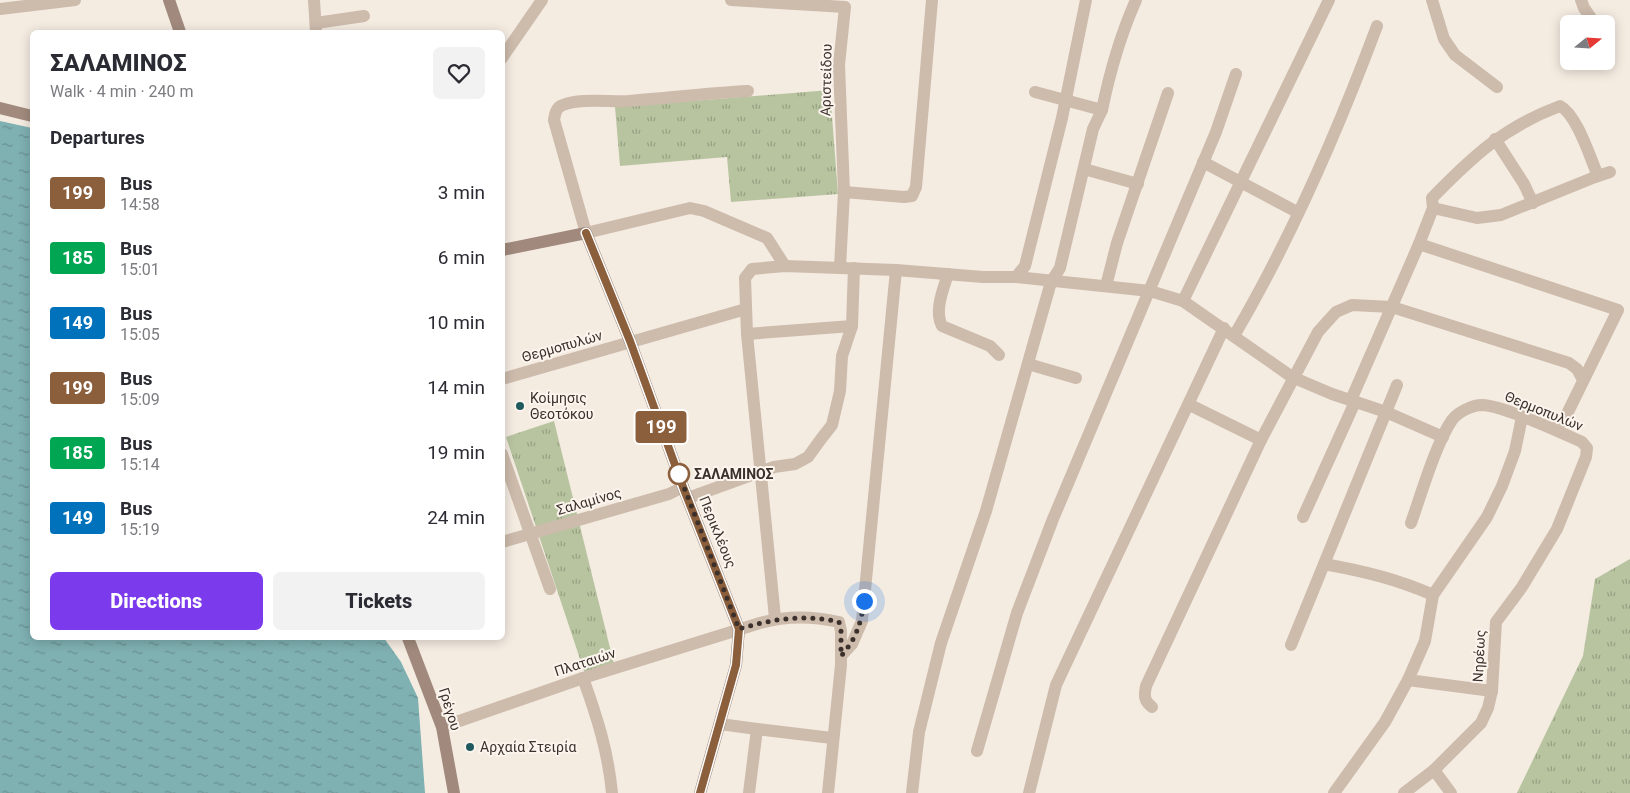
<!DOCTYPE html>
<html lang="en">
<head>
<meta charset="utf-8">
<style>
  body { margin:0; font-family:Roboto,sans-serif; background:#f2f2f3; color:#2b2b33; height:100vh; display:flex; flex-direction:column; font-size:19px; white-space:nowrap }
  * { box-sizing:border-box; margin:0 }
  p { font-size:16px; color:#7c7c81 }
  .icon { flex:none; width:28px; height:28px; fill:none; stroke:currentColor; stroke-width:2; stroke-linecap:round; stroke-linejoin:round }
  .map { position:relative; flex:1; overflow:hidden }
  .drawer { position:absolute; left:30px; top:30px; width:475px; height:610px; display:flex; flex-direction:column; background:#fff; border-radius:8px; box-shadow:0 2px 12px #0003 }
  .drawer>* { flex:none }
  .badge { padding:0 10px; border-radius:4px; font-size:18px; line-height:32px }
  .needle { width:32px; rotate:72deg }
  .fabs { position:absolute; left:1560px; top:15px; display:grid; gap:10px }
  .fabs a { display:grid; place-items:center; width:55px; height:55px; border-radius:8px; background:#fff; box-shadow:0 2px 12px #0003; font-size:25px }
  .you { position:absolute; width:25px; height:25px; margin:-12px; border:4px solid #fff; border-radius:50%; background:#1a73e8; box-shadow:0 0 0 8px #1a73e833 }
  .map>.badge { position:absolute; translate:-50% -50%; box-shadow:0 0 0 2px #fff }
  h2 { padding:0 20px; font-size:19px; line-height:45px }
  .round { display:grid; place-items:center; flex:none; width:52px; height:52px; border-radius:8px; background:#f2f2f3 }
  .head { display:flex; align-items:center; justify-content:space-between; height:85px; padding:0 20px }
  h1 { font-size:24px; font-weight:800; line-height:38px }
  .primary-button { display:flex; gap:10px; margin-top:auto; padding:10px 20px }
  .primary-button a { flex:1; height:58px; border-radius:8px; background:#7c3aed; color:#fff; font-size:20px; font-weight:800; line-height:58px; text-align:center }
  .primary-button a+a { background:#f2f2f3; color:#2b2b33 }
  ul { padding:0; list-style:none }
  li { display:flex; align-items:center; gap:15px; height:65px; padding:0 20px }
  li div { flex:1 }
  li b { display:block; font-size:19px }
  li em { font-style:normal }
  li .badge { min-width:55px; font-weight:700; text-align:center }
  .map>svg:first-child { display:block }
  .grass { fill:url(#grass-tufts) }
  .water { fill:url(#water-ripples) }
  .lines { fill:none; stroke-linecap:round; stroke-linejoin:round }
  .street { stroke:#cdbbac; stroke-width:12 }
  .secondary { stroke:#a18a7d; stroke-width:12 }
  .line-casing { stroke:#fff; stroke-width:11 }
  .line { stroke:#8b5e3c; stroke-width:8 }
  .walk { stroke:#3b302b; stroke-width:5; stroke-dasharray:0 9 }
  .poi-dot { fill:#1f5a5e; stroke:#fbf5ee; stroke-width:2 }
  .stop-dot { fill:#fff; stroke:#8b5e3c; stroke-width:2.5 }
  .labels { text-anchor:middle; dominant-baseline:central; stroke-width:4; stroke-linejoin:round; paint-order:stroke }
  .street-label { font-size:14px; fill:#3b302b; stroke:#fbf5ee }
  .poi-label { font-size:14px; fill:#3b302b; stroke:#fbf5ee; text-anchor:start }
  .stop-label { font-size:14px; font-weight:bold; fill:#3b302b; stroke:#fbf5ee; text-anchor:start }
</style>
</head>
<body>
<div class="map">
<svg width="1630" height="793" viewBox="0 0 1630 793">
  <defs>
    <pattern id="grass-tufts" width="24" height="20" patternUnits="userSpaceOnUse" patternTransform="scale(1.25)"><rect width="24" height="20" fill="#b8c4a0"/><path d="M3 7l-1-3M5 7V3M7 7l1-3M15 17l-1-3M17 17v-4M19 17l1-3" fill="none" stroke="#97a083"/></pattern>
    <pattern id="water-ripples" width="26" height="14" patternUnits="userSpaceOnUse" patternTransform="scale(1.25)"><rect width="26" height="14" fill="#7fb0b2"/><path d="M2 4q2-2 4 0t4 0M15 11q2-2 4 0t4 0" fill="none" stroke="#699091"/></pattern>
  </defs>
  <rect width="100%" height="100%" fill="#f4ebe1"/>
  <g class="grass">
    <path d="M830,90L838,194L731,202L727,157L620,166L615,107Z"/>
    <path d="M554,421L614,664L585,674L506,437Z"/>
    <path d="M1630,559V793H1517L1583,656L1595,579Z"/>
  </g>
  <path class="water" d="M0,121L32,128V638H384L401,662L418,698L425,793H0Z"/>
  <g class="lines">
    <g class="street">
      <path d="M314,0L316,32"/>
      <path d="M731,0L845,7L839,65L844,192L840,267"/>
      <path d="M1432,0L1444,39L1455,55L1497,87"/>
      <path d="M1581,0L1584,8L1595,24"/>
      <path d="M0,9L75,0"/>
      <path d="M316,23L364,16"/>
      <path d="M502,58L542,0"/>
      <path d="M748,91C708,93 668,98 628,101C609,102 580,98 563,105C556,107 555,114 554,120L586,233L690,208L704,211L767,238L785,266"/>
      <path d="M1035,92L1102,110C1110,71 1120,36 1136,0"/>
      <path d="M1495,139L1524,184L1533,203"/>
      <path d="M1203,162L1297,212"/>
      <path d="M1084,169L1138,184"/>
      <path d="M1595,177L1610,172"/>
      <path d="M844,192L904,197L912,196L916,187L932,0"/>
      <path d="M1419,244L1433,208L1477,218L1501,215L1595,177L1596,171C1589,154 1576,114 1560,106C1504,127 1473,156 1432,198L1433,208"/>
      <path d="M948,274C943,290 934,311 942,326L990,346L999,355"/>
      <path d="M1016,277L1025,266L1062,118L1086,0"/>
      <path d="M1106,286L1117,243L1168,93"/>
      <path d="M1183,301L1329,0"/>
      <path d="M747,334L852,326"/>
      <path d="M1234,336C1292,237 1337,133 1377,26"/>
      <path d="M1028,364L1076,378"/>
      <path d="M502,379L746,309"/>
      <path d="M1351,400L1419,244L1618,310L1566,416L1555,429"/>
      <path d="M1261,440L1318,332L1336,312L1352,305L1392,307L1569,363L1577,369L1583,380"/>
      <path d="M502,454L550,589"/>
      <path d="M688,498L774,467L795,464L808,457L821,439L832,425L840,391L842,356L852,326L854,268"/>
      <path d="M1303,517L1355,402"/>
      <path d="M502,542L669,494L683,487"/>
      <path d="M1324,564C1363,571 1397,579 1433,595"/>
      <path d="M775,618L747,334L745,278L752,269L785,266L896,270L983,277H1016L1150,291L1183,301L1292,377L1332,394L1386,412L1443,437"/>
      <path d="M1291,645L1397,385"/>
      <path d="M841,656L852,644L862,621L896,270"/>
      <path d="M583,678C597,717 608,751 612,793"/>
      <path d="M1492,691L1408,680L1425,641L1433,595L1487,517L1502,486L1515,451L1522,417"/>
      <path d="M1152,707C1144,701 1144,696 1146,686L1261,440L1190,405"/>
      <path d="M720,724L757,729L749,793"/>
      <path d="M442,727L583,678L760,623C785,616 813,616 839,622L841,631V665L828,793"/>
      <path d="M757,729L832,738"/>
      <path d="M977,751L1017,613L1053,519L1216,132L1236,74"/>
      <path d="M1434,770L1451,793"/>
      <path d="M912,793L919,732L941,643L986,511L1051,282L1060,268L1093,129L1102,110"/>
      <path d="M1029,793L1056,685L1224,328"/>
      <path d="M1334,793L1385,722L1408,680"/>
      <path d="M1404,793L1434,770L1481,723L1488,708L1492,691L1496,622L1522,587L1557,529L1586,457L1587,448L1582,442C1560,432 1505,406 1482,405C1472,405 1458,412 1452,420C1436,443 1421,495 1411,523"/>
    </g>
    <g class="secondary">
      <path d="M169,0L180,32"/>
      <path d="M0,108L32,116"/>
      <path d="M502,250L586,233L630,341L683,487L739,629L736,665L700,793"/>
      <path d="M408,638L442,727L454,793"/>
    </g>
  </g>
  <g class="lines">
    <defs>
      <path id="line" d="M586,233L630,341L683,487L739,629L736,665L700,793"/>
    </defs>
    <use href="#line" class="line-casing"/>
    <use href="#line" class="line"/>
    <path class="walk" d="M679,474L677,469L739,629C772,619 804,614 839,622L841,631V656C856,639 861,624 864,601"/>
  </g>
  <g class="poi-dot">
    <circle cx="520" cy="406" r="5"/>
    <circle cx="470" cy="747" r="5"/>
  </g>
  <circle class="stop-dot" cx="679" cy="474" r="10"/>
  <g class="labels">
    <g class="street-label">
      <text transform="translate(826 80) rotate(-89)">Αριστείδου</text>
      <text transform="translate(562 346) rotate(-16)">Θερμοπυλών</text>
      <text transform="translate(1544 411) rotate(22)">Θερμοπυλών</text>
      <text transform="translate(589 501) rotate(-16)">Σαλαμίνος</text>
      <text transform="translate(718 532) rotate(68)">Περικλέους</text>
      <text transform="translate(1479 656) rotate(-87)">Νηρέως</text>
      <text transform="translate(585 662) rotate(-18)">Πλαταιών</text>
      <text transform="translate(450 709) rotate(73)">Γρέγου</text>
    </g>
    <g class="poi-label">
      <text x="530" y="398">Κοίμησις<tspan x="530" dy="16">Θεοτόκου</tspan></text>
      <text x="480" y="747">Αρχαία Στειρία</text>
    </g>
    <g class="stop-label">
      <text x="694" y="474">ΣΑΛΑΜΙΝΟΣ</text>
    </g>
  </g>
</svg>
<div class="fabs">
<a><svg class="needle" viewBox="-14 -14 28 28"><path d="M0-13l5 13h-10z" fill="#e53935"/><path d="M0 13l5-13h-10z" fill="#7c7c81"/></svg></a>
</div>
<div class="you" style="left:864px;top:601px"></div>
<b class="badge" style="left:661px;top:427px;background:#8b5e3c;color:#fff">199</b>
<section class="drawer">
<div class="head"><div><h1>ΣΑΛΑΜΙΝΟΣ</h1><p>Walk · 4 min · 240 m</p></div><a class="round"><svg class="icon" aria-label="heart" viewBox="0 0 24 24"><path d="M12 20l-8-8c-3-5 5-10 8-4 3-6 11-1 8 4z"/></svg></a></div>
<h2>Departures</h2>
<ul>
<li><span class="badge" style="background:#8b5e3c;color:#fff">199</span><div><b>Bus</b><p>14:58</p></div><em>3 min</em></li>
<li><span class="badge" style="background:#00a651;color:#fff">185</span><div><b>Bus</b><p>15:01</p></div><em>6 min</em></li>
<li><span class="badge" style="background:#0072bc;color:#fff">149</span><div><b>Bus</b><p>15:05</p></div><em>10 min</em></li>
<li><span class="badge" style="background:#8b5e3c;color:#fff">199</span><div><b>Bus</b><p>15:09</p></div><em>14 min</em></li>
<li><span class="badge" style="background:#00a651;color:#fff">185</span><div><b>Bus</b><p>15:14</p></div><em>19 min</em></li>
<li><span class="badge" style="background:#0072bc;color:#fff">149</span><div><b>Bus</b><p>15:19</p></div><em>24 min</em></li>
</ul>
<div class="primary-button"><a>Directions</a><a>Tickets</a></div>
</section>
</div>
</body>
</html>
